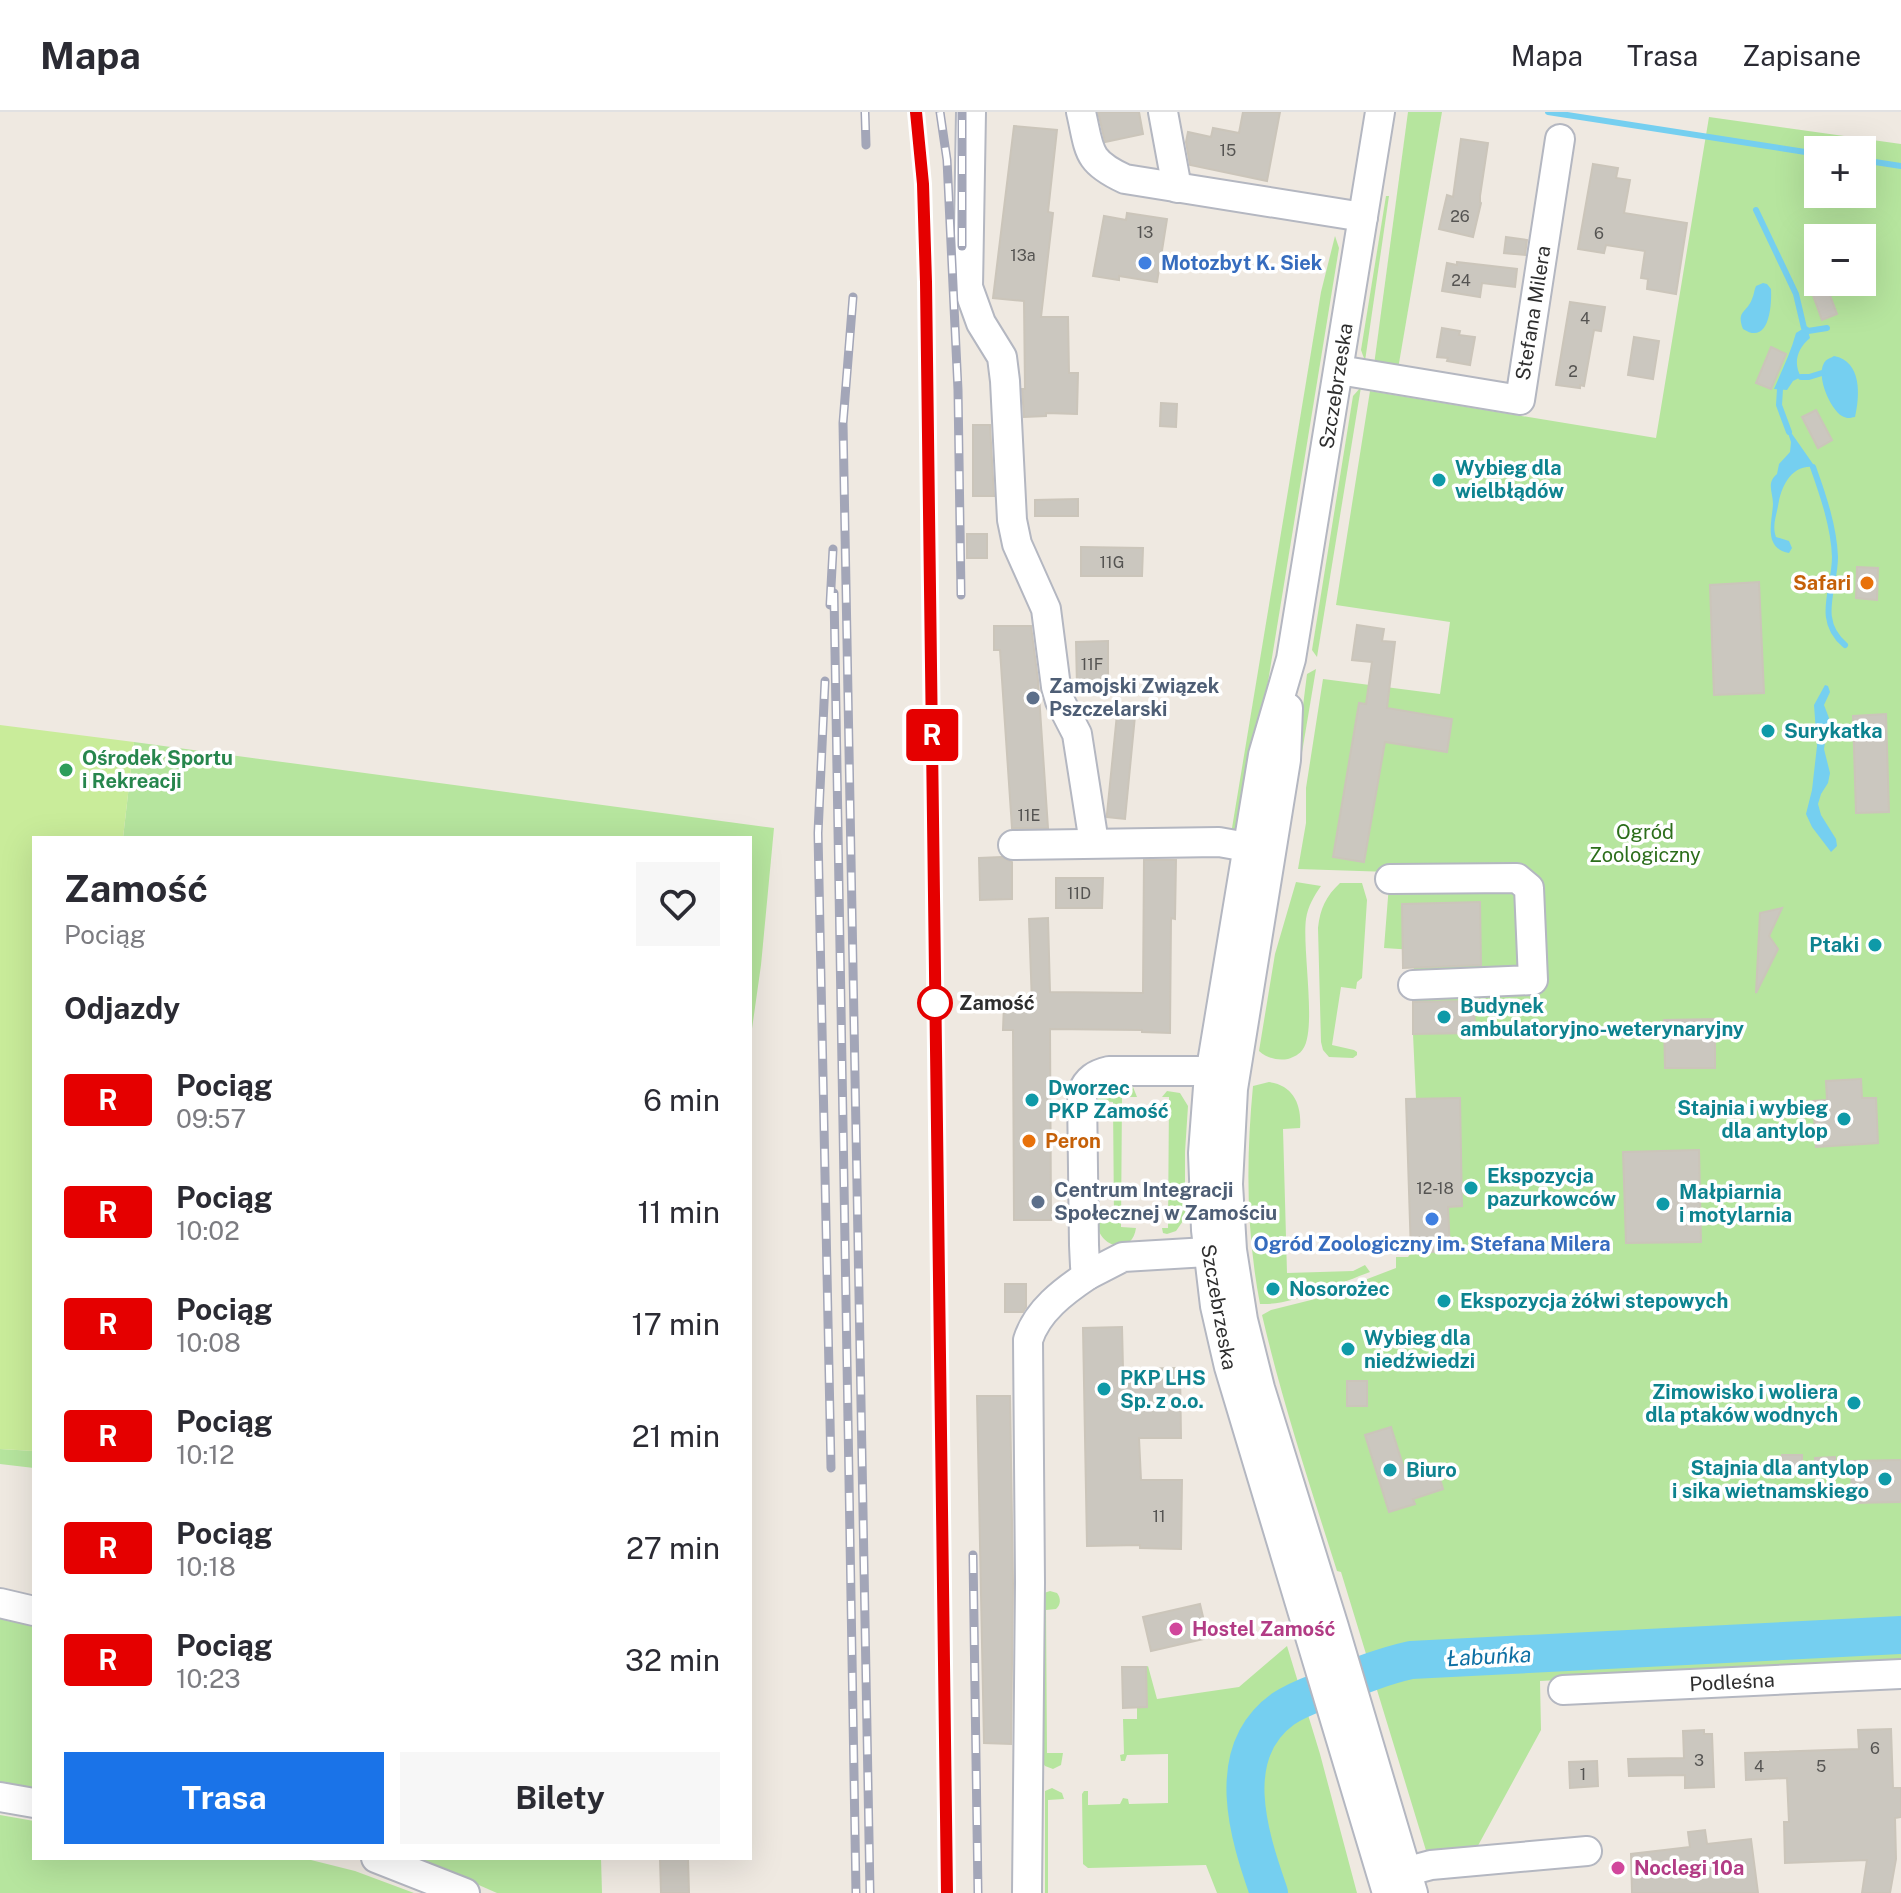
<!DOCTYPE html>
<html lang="pl">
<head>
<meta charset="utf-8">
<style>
  body { margin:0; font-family:"Public Sans",sans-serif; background:#f7f7f7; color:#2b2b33; height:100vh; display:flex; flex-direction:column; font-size:30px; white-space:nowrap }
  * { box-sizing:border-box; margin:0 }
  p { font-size:26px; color:#7c7c81 }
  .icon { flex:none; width:44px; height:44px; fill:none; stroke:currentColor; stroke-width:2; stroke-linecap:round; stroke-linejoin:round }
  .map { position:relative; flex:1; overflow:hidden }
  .panel { position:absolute; left:32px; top:724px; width:720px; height:1024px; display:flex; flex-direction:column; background:#fff; border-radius:0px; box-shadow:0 8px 32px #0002 }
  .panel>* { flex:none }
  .badge { padding:0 16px; border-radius:6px; font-size:28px; line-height:52px }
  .buttons { position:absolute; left:1804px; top:24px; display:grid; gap:16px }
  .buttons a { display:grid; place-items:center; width:72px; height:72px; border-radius:0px; background:#fff; box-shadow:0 8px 32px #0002; font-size:40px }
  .map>.badge { position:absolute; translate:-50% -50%; box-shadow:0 0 0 4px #fff }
  h2 { padding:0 32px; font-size:30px; line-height:72px }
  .round { display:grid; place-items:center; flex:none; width:84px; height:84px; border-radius:0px; background:#f7f7f7 }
  .headline { display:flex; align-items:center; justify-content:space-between; height:136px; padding:0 32px }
  h1 { font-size:38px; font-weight:700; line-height:60px }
  .cta { display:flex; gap:16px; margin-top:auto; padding:16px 32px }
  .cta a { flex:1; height:92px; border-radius:0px; background:#1a73e8; color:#fff; font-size:32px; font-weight:700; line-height:92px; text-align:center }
  .cta a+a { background:#f7f7f7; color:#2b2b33 }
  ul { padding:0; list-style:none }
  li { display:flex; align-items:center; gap:24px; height:112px; padding:0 32px }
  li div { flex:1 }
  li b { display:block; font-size:30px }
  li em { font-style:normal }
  li .badge { min-width:88px; font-weight:700; text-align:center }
  header { display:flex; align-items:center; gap:48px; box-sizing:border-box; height:112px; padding:0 40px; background:#fff; border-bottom:2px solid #e1e1e2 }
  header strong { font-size:38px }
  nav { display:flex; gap:44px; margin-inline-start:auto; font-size:28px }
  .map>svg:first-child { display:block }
  .green { fill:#b6e59e; fill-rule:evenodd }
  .pitch { fill:#c9ec9a }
  .water { fill:#75cff0 }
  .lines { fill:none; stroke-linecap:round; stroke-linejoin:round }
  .stream { stroke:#75cff0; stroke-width:6 }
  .river { stroke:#75cff0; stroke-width:38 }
  .building { fill:#cbc7bf; stroke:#cbc5ba; stroke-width:2 }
  .minor-casing { stroke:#b4b7c1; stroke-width:32 }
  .minor { stroke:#fff; stroke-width:28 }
  .rail-casing { stroke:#a3a6b8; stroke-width:9 }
  .rail { stroke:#fff; stroke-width:6; stroke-dasharray:18; stroke-linecap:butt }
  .line-casing { stroke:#fff; stroke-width:18 }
  .line { stroke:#e50000; stroke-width:12 }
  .shop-dot { fill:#3f7fe0; stroke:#fff; stroke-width:3 }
  .culture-dot { fill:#0f9aa8; stroke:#fff; stroke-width:3 }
  .food-dot { fill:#e8710a; stroke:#fff; stroke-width:3 }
  .service-dot { fill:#5c6f8a; stroke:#fff; stroke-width:3 }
  .leisure-dot { fill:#2e9e5b; stroke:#fff; stroke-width:3 }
  .stop-dot { fill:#fff; stroke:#e50000; stroke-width:4 }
  .hotel-dot { fill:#d1479c; stroke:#fff; stroke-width:3 }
  .labels { text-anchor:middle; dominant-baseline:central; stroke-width:7; stroke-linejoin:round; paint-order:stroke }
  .number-label { font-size:16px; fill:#555452 }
  .shop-label { font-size:20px; font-weight:bold; fill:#366cbe; stroke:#fff; text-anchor:start }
  .street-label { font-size:20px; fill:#2e2e2e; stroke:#fff }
  .culture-label { font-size:20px; font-weight:bold; fill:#0d838f; stroke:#fff; text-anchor:start }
  .food-label { font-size:20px; font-weight:bold; fill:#c56008; stroke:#fff; text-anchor:end }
  .service-label { font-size:20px; font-weight:bold; fill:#4e5e75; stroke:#fff; text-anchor:start }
  .leisure-label { font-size:20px; font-weight:bold; fill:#27864d; stroke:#fff; text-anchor:start }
  .park-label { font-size:20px; fill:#2c6e1b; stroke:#fff }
  .stop-label { font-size:20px; font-weight:bold; fill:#2e2e2e; stroke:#fff; text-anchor:start }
  .hotel-label { font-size:20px; font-weight:bold; fill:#b23c85; stroke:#fff; text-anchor:start }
  .water-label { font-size:22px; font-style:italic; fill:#0d6fa3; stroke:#fff }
</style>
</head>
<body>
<header>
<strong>Mapa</strong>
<nav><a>Mapa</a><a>Trasa</a><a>Zapisane</a></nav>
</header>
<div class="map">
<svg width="1901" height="1781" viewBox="0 0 1901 1781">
  <rect width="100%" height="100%" fill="#efe9e1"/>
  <g class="green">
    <path d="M1408,0H1442L1398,257L1374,253Z"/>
    <path d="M1709,5L1901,32V1550L1540,1569L1541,1618L1474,1741L1428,1745L1341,1460L1337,1459C1310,1374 1282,1289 1262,1203L1271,1198L1315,1187L1396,1156V1145H1408L1411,1141L1406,987H1416L1413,922L1414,838L1384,836L1390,760L1298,757L1306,711V676L1323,567L1440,582L1450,510L1336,493L1370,279L1656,326ZM1818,38H1862V82H1818ZM1818,126H1862V170H1818Z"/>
    <path d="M1386,84H1389L1365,249L1361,238Z"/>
    <path d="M1335,124L1339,136L1268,570L1238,717L1231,722L1321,180Z"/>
    <path d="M1361,275L1317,545L1312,538L1353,284Z"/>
    <path d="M1316,557L1295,682L1294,666L1307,562Z"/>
    <path d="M134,630L774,716L761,853L750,931V726H123Z"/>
    <path d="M1296,770L1321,774C1314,784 1308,794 1306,807C1302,836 1317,918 1303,937C1300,942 1294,945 1288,947C1277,949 1267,946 1259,939L1275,842Z"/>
    <path d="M1340,771H1362L1367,788L1362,866L1357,870L1356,877L1341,875L1332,933L1354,938L1357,940V943L1353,946L1329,945L1323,938L1321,930L1318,816C1320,797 1326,784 1340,771Z"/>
    <path d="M1269,970C1294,973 1302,994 1300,1016L1283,1017L1287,1161L1353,1159L1365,1153L1370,1160C1340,1171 1291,1194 1260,1192C1246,1119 1246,1047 1253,974Z"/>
    <path d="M1128,971L1133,975L1137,985H1122L1121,1115L1136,1116C1132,1145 1098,1136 1096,1108L1114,1107L1113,990L1095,989L1106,973Z"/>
    <path d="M1167,979L1180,981L1188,994L1185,1040V1106L1176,1119L1167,1122L1163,1121L1162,1116H1168L1169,985H1162Z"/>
    <path d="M0,1337L34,1339V1356L0,1352Z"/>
    <path d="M1050,1479L1057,1481C1061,1486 1061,1493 1056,1497L1046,1498L1047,1641H1063L1061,1653L1053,1657L1045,1654L1039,1645L1044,1481Z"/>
    <path d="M0,1497L34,1505V1681L0,1675Z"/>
    <path d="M1287,1534L1320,1642L1357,1781H1217L1206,1753L1088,1756L1083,1752L1082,1682L1084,1679H1088V1693L1120,1692L1123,1686L1128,1687L1129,1692L1168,1691V1642L1127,1643L1125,1649H1121L1120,1643L1124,1642L1123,1607H1137V1596L1147,1595L1146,1555L1148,1554L1157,1587L1239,1575Z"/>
    <path d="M1052,1676L1062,1681L1064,1687L1048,1688V1781H1045V1679Z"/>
    <path d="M0,1703L34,1709V1746H303L355,1759L414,1781H0Z"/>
    <path d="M417,1746H601L602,1781H497Z"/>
  </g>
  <path class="pitch" d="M0,613L134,630L123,726H34V1339L0,1337Z"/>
  <g class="water">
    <path d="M1763,171L1767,172L1771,177C1772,194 1769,234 1743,217C1736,198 1747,201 1752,187C1754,183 1754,178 1756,174Z"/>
    <path d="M1804,216L1808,219L1810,226C1797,237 1793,251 1801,265L1793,269L1787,278L1774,277C1782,258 1791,240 1796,221Z"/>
    <path d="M1834,244C1862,249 1860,284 1855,305C1849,306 1848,307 1842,304C1830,297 1816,264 1824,251C1826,247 1831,246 1834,244Z"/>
    <path d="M1790,319L1813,352V355C1791,353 1781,375 1778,394C1776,405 1772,414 1776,425L1789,429L1792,436L1789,441C1763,436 1772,411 1773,392C1773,380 1766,371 1777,362L1779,352L1790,340L1791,330L1788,321Z"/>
    <path d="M1825,573L1828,574L1830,580L1824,593L1829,606L1824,637L1830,661L1828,671L1821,682L1818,692L1821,703L1836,727L1837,734L1831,740L1812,715L1806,702L1812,678L1817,634L1814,593Z"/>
  </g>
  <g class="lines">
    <g class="stream">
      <path d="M1548,0L1818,42"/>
      <path d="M1862,48L1901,54"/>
      <path d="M1756,98L1796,182L1804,216L1808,219L1827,216"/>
      <path d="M1801,265H1809L1822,261"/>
      <path d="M1780,277L1779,293L1789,320"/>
      <path d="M1813,355C1823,383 1834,415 1835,445C1835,477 1815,508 1845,533"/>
    </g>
    <path class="river" d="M1269,1781C1249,1724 1222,1641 1283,1597C1299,1586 1317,1581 1334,1574C1359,1564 1384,1554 1411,1548L1901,1523"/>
  </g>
  <g class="building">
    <path d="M1098,0H1139L1143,22L1105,30Z"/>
    <path d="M1243,0H1280L1267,69L1190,53L1186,30L1188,20L1211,25L1213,16L1239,21Z"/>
    <path d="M1014,14L1057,18L1048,100L1053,101L1041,205H1068L1069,261H1078L1077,302L1046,301V304L1024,305L1022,277H1025L1024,189L993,186Z"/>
    <path d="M1461,27L1488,31L1480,84V90L1481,91L1473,125L1439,117L1447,83L1453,85Z"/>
    <path d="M1593,52L1618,56L1616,66L1630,68L1624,101L1687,111L1676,182L1647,177L1648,167L1641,166L1645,139L1606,133L1604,141L1578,137Z"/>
    <path d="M1127,101L1167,107L1157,170L1119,164V168L1093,164L1104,104L1126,108Z"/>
    <path d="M1506,125L1527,128L1525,143L1504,141Z"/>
    <path d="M1457,150L1517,157L1515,175L1482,171L1480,185L1442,179L1447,151L1457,153Z"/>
    <path d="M1825,170L1837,202L1822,208L1810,175Z"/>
    <path d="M1570,190L1605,195L1601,219L1594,218L1584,274L1580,273V276L1556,273Z"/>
    <path d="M1442,216L1460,219L1459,223L1475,225L1470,253L1447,249L1448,246L1437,245Z"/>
    <path d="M1634,225L1659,229L1653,267L1628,263Z"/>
    <path d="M1771,235L1786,242L1771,277L1756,271Z"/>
    <path d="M1161,291L1177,292L1176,315L1160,314Z"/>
    <path d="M1816,298L1832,328L1818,336L1802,305Z"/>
    <path d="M973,313H990L994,384H973Z"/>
    <path d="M1078,387V404H1035V388Z"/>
    <rect x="967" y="422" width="20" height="24"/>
    <path d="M1081,435L1143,436L1142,464H1081Z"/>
    <path d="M1857,455L1878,456L1877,488L1856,486Z"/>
    <path d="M1759,470L1764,581L1714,583L1710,473Z"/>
    <path d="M1357,513L1384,517L1382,529L1395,530L1387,596L1452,607L1447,640L1385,630L1364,750L1333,745L1359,591L1366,592L1372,550L1352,548Z"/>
    <path d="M994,514H1031L1038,568L1048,716H1012L1000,538H994Z"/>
    <path d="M1108,529V573L1077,574L1076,530Z"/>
    <path d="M1117,602L1135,604L1125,707L1107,705V702Z"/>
    <path d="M1886,602L1889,700L1856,701L1853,604Z"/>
    <path d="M1002,745L1012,750V787L980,788L979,746Z"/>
    <path d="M1144,748H1176L1175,807L1171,806L1170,921L1142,920V918L1050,917L1051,1108H1014L1013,918H1003L1004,892H1032L1029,807L1048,806L1050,880L1143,881Z"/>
    <path d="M1056,766H1103L1102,796H1056Z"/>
    <path d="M1480,790L1481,853L1403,856L1402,792Z"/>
    <path d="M1782,796L1769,824L1778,837L1756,881L1760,801Z"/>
    <path d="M1474,889L1475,921L1413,922V890Z"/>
    <path d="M1715,907V956H1665L1664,908Z"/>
    <path d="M1861,967L1862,986H1876L1878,1031L1816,1035L1813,989L1827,988L1826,969Z"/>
    <path d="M1460,986L1462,1094L1448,1095L1450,1139L1411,1141L1406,987Z"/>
    <path d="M1699,1038L1701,1130L1626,1131L1623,1040Z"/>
    <path d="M1005,1172H1026V1195L1023,1200H1005Z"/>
    <path d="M1122,1215L1123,1257L1180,1256L1181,1326H1139L1141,1368H1182L1181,1437L1140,1436V1433L1087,1434L1083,1216Z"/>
    <rect x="1347" y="1269" width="20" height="25"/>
    <path d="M977,1284H1010L1013,1471L1011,1632L984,1631Z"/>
    <path d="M1391,1315L1407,1366L1437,1357L1443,1377L1413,1387L1415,1392L1389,1400L1365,1323Z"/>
    <path d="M1782,1343H1802V1359L1783,1360Z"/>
    <path d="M1835,1345L1836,1361L1816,1362L1815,1346Z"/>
    <path d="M1901,1348V1390L1852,1391L1851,1349Z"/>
    <path d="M1200,1492L1208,1526L1151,1539L1143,1505Z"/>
    <path d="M1122,1555H1146L1147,1595L1123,1596Z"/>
    <path d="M1891,1617L1893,1676H1901V1705L1895,1706L1896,1747L1890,1781H1862L1867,1748L1785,1751L1784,1710H1789L1787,1666L1746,1668L1745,1641L1859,1637L1858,1618Z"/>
    <path d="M1704,1618V1622H1712L1714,1675L1685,1676V1663L1629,1664L1628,1647L1684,1646L1683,1619Z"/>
    <path d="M1597,1649L1598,1674L1570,1676L1569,1650Z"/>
    <path d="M1705,1718L1707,1732L1751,1727L1758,1781H1632L1631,1742L1690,1735L1688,1720Z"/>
    <path d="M660,1746H688L689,1781H661Z"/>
  </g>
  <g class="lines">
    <defs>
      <g id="minor">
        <path d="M971,0L968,175L981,211L1002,245L1005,269L1012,408L1017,432L1046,497L1056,575L1060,589L1077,622L1094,731"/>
        <path d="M1081,0C1090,39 1086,49 1125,67L1363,105"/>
        <path d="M1163,0L1177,76"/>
        <path d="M1380,0L1291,547L1263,643L1208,975L1203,1041L1206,1118L1215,1194L1229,1255L1387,1781"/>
        <path d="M1339,258L1520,288L1560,27"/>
        <path d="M1288,596L1286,648L1233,977L1228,1072L1232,1138L1243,1208L1260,1276L1334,1515L1413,1781"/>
        <path d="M1013,733L1219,730L1247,735"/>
        <path d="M1390,767L1517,766L1529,776L1533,868L1413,873"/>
        <path d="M1224,1139L1123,1145L1088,1163L1085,1154L1084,1133L1082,981C1087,967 1096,962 1109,959H1227"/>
        <path d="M0,1491L34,1499"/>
        <path d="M1563,1578L1901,1562"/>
        <path d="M0,1685L34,1691"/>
        <path d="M376,1746L465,1781"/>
        <path d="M1390,1764L1431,1753L1587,1739"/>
        <path d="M1027,1781L1030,1470L1028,1228C1037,1199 1064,1179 1088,1163"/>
      </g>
    </defs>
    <use href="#minor" class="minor-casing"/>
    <use href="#minor" class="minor"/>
    <defs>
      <g id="rail">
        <path d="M865,0L866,33"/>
        <path d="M916,0L923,72L926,170L947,1781"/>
        <path d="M940,0L947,48L958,278L961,483"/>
        <path d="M962,134V0"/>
        <path d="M853,185L843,311L870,1781"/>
        <path d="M834,481L856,1781"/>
        <path d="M830,493L833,437"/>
        <path d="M825,569L818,721L831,1356"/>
        <path d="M973,1443L978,1781"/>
      </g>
    </defs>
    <use href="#rail" class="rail-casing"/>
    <use href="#rail" class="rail"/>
  </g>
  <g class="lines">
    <defs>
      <path id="line" d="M916,0L923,72L926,170L947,1781"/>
    </defs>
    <use href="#line" class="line-casing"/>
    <use href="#line" class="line"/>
  </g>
  <g class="shop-dot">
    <circle cx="1145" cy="151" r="8"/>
    <circle cx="1432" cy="1107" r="8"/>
  </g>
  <g class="culture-dot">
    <circle cx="1439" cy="368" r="8"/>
    <circle cx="1768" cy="619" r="8"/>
    <circle cx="1875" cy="833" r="8"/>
    <circle cx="1444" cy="905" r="8"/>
    <circle cx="1032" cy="988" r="8"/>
    <circle cx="1844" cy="1007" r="8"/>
    <circle cx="1471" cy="1076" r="8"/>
    <circle cx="1663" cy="1092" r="8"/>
    <circle cx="1273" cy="1177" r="8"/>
    <circle cx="1444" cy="1189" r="8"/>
    <circle cx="1348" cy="1237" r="8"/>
    <circle cx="1104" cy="1277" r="8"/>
    <circle cx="1854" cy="1291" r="8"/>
    <circle cx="1390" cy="1358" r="8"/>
    <circle cx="1885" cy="1367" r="8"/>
  </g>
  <g class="food-dot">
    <circle cx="1867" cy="471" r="8"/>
    <circle cx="1029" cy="1029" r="8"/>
  </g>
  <g class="service-dot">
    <circle cx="1033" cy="586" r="8"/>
    <circle cx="1038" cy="1090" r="8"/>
  </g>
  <circle class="leisure-dot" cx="66" cy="658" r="8"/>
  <circle class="stop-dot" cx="935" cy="891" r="16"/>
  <g class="hotel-dot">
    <circle cx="1176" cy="1517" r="8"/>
    <circle cx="1618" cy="1756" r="8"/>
  </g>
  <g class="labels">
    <g class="number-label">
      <text x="1228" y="38">15</text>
      <text x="1460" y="104">26</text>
      <text x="1145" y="120">13</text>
      <text x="1599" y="121">6</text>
      <text x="1023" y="143">13a</text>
      <text x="1461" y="168">24</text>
      <text x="1585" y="206">4</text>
      <text x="1573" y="259">2</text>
      <text x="1112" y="450">11G</text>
      <text x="1092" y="552">11F</text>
      <text x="1029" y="703">11E</text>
      <text x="1079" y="781">11D</text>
      <text x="1435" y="1076">12-18</text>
      <text x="1159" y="1404">11</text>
      <text x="1875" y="1636">6</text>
      <text x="1699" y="1648">3</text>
      <text x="1759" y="1654">4</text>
      <text x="1821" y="1654">5</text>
      <text x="1583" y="1662">1</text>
    </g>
    <g class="shop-label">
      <text x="1161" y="151">Motozbyt K. Siek</text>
      <text x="1432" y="1132" text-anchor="middle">Ogród Zoologiczny im. Stefana Milera</text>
    </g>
    <g class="street-label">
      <text transform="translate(1533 201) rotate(-81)">Stefana Milera</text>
      <text transform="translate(1336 274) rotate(-81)">Szczebrzeska</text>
      <text transform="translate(1219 1195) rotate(80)">Szczebrzeska</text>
      <text transform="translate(1732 1570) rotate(-3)">Podleśna</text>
    </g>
    <g class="culture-label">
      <text x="1455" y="356">Wybieg dla<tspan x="1455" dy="23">wielbłądów</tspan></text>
      <text x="1784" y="619">Surykatka</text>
      <text x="1859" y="833" text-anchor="end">Ptaki</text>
      <text x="1460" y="894">Budynek<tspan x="1460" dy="23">ambulatoryjno-weterynaryjny</tspan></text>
      <text x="1048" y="976">Dworzec<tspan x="1048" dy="23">PKP Zamość</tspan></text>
      <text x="1828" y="996" text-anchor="end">Stajnia i wybieg<tspan x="1828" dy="23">dla antylop</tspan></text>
      <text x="1487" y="1064">Ekspozycja<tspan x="1487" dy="23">pazurkowców</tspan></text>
      <text x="1679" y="1080">Małpiarnia<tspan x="1679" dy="23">i motylarnia</tspan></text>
      <text x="1289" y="1177">Nosorożec</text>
      <text x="1460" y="1189">Ekspozycja żółwi stepowych</text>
      <text x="1364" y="1226">Wybieg dla<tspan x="1364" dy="23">niedźwiedzi</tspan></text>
      <text x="1120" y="1266">PKP LHS<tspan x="1120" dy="23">Sp. z o.o.</tspan></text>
      <text x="1838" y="1280" text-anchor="end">Zimowisko i woliera<tspan x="1838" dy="23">dla ptaków wodnych</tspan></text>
      <text x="1869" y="1356" text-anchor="end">Stajnia dla antylop<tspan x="1869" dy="23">i sika wietnamskiego</tspan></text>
      <text x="1406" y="1358">Biuro</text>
    </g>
    <g class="food-label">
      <text x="1851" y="471">Safari</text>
      <text x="1045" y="1029" text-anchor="start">Peron</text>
    </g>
    <g class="service-label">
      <text x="1049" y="574">Zamojski Związek<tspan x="1049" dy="23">Pszczelarski</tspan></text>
      <text x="1054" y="1078">Centrum Integracji<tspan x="1054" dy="23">Społecznej w Zamościu</tspan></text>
    </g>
    <g class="leisure-label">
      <text x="82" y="646">Ośrodek Sportu<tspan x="82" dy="23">i Rekreacji</tspan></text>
    </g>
    <g class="park-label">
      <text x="1645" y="720">Ogród<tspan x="1645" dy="23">Zoologiczny</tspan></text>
    </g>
    <g class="stop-label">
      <text x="959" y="891">Zamość</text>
    </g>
    <g class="hotel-label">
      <text x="1192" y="1517">Hostel Zamość</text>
      <text x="1634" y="1756">Noclegi 10a</text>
    </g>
    <g class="water-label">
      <text transform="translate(1489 1544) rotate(-3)">Łabuńka</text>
    </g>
  </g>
</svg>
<div class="buttons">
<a>+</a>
<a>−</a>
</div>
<b class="badge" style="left:932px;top:623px;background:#e50000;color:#fff">R</b>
<section class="panel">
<div class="headline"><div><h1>Zamość</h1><p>Pociąg</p></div><a class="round"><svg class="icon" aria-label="heart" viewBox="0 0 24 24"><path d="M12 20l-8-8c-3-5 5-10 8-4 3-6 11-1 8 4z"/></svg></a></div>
<h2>Odjazdy</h2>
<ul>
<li><span class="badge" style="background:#e50000;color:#fff">R</span><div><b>Pociąg</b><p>09:57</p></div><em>6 min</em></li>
<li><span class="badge" style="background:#e50000;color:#fff">R</span><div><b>Pociąg</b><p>10:02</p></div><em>11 min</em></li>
<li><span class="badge" style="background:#e50000;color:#fff">R</span><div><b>Pociąg</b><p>10:08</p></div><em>17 min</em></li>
<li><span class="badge" style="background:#e50000;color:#fff">R</span><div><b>Pociąg</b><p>10:12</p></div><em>21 min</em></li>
<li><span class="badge" style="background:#e50000;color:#fff">R</span><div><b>Pociąg</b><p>10:18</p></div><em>27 min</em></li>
<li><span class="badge" style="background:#e50000;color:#fff">R</span><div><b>Pociąg</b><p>10:23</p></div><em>32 min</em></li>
</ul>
<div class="cta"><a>Trasa</a><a>Bilety</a></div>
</section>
</div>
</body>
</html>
